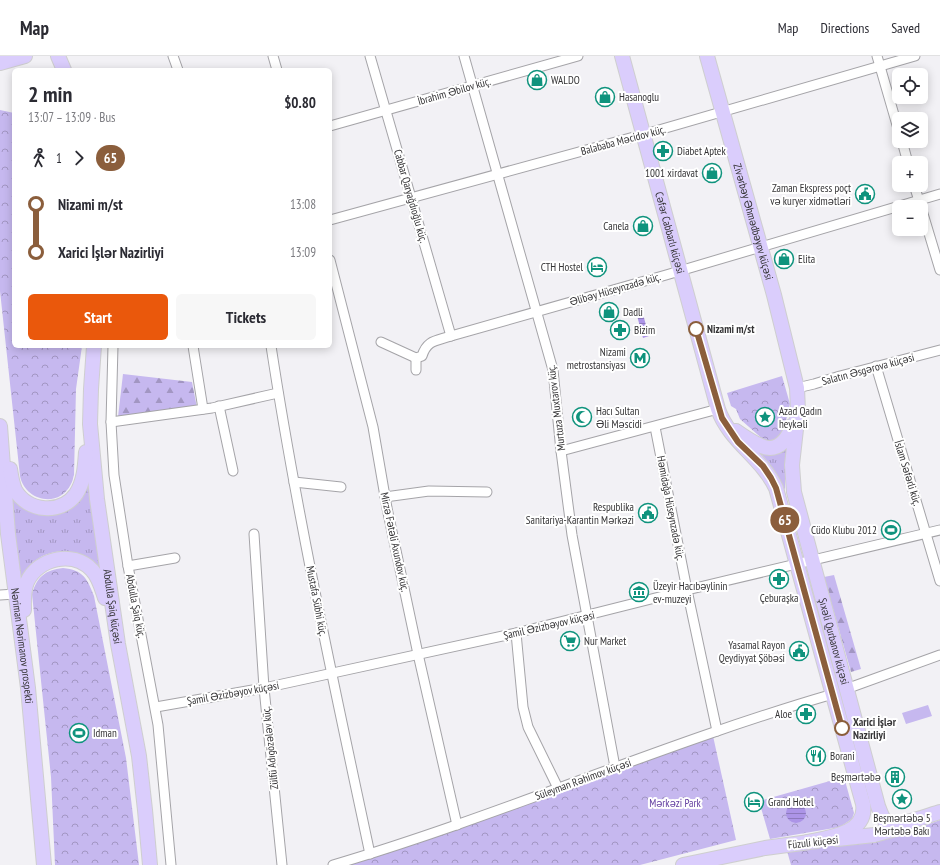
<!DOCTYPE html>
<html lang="en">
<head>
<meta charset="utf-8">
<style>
  body { margin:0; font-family:"PT Sans Narrow",sans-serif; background:#f7f7f7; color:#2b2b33; height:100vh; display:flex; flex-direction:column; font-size:15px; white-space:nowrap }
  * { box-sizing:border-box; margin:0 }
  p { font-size:13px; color:#7c7c81 }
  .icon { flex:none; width:22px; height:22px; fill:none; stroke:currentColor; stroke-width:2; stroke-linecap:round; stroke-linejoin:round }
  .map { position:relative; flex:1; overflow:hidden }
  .drawer { position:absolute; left:12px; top:12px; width:320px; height:280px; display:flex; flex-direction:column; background:#fff; border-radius:6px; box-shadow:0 2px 10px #0003 }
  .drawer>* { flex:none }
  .badge { padding:0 8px; border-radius:13px; font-size:14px; line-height:26px }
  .fabs { position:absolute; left:892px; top:12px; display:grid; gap:8px }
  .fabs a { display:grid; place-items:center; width:36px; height:36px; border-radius:6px; background:#fff; box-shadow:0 2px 10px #0003; font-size:20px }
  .map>.badge { position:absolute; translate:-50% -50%; box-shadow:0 0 0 2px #fff }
  .legs { display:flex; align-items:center; gap:6px; height:44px; padding:0 16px; font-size:13px }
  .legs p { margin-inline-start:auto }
  .summary { display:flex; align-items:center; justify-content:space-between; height:68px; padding:0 16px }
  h1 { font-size:22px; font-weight:800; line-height:30px }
  .cta { display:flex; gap:8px; margin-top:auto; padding:8px 16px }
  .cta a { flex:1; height:46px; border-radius:6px; background:#ea580c; color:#fff; font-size:16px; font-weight:800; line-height:46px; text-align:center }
  .cta a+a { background:#f7f7f7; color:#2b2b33 }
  ul { padding:0 16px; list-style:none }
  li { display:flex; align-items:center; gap:14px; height:48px; font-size:15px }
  li i { display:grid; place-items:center; width:6px; height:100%; margin:0 5px; background:currentColor }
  li i::after { content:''; width:10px; height:10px; margin:-5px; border:3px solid; border-radius:50%; background:#fff }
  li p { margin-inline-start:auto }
  li:first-child i { background:linear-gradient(#0000 50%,currentColor 0) }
  li:last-child i { background:linear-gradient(currentColor 50%,#0000 0) }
  header { display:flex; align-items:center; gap:24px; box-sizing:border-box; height:56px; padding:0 20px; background:#fff; border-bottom:1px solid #e1e1e2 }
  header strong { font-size:19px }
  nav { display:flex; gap:22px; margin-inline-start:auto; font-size:14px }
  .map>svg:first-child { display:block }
  .grass { fill:url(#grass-tufts) }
  .forest { fill:url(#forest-firs) }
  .park { fill:url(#park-crowns) }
  .pitch { fill:#c6b8ef }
  .water { fill:url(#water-rules) }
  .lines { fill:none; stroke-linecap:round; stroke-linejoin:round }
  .minor-casing { stroke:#a5a4a8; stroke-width:11 }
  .primary-casing { stroke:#cececf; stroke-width:16 }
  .minor { stroke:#fff; stroke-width:9 }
  .primary { stroke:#dacdfc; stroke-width:14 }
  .line-1-casing { stroke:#fff; stroke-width:9 }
  .line-1 { stroke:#8b5e3c; stroke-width:6 }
  .stop-1-dot { fill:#fff; stroke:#8b5e3c; stroke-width:2 }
  .labels { text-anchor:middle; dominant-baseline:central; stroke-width:4; stroke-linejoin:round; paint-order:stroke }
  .poi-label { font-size:11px; fill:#343335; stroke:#fff; text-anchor:start }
  .street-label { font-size:11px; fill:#343335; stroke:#fff }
  .stop-label { font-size:11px; font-weight:bold; fill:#343335; stroke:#fff; text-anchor:start }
  .park-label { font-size:11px; fill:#613d9f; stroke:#fff }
</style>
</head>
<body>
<header>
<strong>Map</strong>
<nav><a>Map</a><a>Directions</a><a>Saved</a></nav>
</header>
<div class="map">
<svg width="940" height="809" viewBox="0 0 940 809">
  <defs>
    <pattern id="grass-tufts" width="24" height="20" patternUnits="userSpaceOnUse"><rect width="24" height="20" fill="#c6b8ef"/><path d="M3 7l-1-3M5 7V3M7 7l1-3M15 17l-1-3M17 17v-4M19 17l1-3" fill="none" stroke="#a296c2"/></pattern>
    <pattern id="forest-firs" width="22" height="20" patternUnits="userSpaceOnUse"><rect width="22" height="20" fill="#c6b8ef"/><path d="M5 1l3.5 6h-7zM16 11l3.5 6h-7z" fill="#a296c2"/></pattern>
    <pattern id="park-crowns" width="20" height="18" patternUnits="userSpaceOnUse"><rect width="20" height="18" fill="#c6b8ef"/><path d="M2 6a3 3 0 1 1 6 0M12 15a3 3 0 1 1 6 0" fill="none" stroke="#a296c2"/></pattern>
    <pattern id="water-rules" width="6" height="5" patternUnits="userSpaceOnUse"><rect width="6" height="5" fill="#ac94e7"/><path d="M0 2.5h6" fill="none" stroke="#8d79bc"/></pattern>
  </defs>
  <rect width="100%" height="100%" fill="#f2f1f5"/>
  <g class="grass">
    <path d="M790,387L785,404V434C776,415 771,408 756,393C772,400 778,401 790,387Z"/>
    <path d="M88,424L102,519C96,513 91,505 84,501C64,490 39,496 26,514C22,519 21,526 19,531L9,437C19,450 26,456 43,458Z"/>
  </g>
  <g class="forest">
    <path d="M123,318L192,326L197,352L118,361Z"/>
    <path d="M834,519L861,613L851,616L824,521Z"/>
  </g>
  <g class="park">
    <path d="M0,54L14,57V290H82L76,333L74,419C73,421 73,425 71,428C59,453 25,445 20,420L0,235Z"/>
    <path d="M782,320L790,348L782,381L780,384L766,386L740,363L736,353L731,350L727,337Z"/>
    <path d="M63,512C83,514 87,522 94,540L126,702L139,809H55L51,721L32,538C37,521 45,514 63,512Z"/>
    <path d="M713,680L736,784L640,809H343Z"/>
    <path d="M844,721L854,757L852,763L840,771L770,783L759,745Z"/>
    <path d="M940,764V809H791L787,795L880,784L900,779Z"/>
  </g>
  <g class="pitch">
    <path d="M928,649L932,660L906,668L902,657Z"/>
    <path d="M87,660L91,692L71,694L67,663Z"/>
  </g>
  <g class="water">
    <path d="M641,251L649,280L643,282L635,252Z"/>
    <circle cx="796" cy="757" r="10"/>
  </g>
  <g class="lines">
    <defs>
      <g id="minor">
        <path d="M173,0L178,14"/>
        <path d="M273,0L277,14"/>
        <path d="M370,0L451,280"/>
        <path d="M464,0L553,314L561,395L572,479L615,711"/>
        <path d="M877,0L899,76"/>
        <path d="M330,70L578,0"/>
        <path d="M902,85L908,107"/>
        <path d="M914,129L921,151"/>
        <path d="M921,151L940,214"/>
        <path d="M330,164L652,76L915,0"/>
        <path d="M330,204L373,371L387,452L418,598L457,769"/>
        <path d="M381,286L416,302L422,300C427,284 436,285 451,280L666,219L940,138"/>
        <path d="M113,290L111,366L114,419L128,510L158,669L171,809"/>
        <path d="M193,290L203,353"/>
        <path d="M271,290C297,460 334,629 370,798"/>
        <path d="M876,310L940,525"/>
        <path d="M416,314V302"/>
        <path d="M797,332L814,328L840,320L940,294"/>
        <path d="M219,350L233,415"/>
        <path d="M111,366L212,352L278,337"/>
        <path d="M655,371L687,534L717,675"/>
        <path d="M561,395L718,353"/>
        <path d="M294,426L341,431"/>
        <path d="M385,441L429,435L487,436"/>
        <path d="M254,478L264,632L282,809"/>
        <path d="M128,510L175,502"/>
        <path d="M0,539L15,538"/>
        <path d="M516,577L523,651L528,671L558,732"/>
        <path d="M846,633L940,599"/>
        <path d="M156,651L264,632L516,577L687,534L940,474"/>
        <path d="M333,809C502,759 664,687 833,638"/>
      </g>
      <g id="primary">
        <path d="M58,0L64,14"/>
        <path id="s1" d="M622,0L718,353C729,385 762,402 776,432L863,748C868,778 827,782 807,786"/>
        <path id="s2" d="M707,0L774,239L797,332L798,355L792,409L794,436L878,750C880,755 882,763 887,767C897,772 929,759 940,756"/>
        <path d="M0,7L25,0"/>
        <path id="s3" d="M94,290L91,333L90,368L97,443L118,588L139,700L145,754L150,809"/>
        <path id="s4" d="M0,370L8,478L28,632L44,809"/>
        <path d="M736,375C760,392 779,405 793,369"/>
        <path d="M10,413C11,420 12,427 15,434C28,456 61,459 76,438C84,426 85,411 86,396"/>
        <path d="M24,554C24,545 23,535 27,526C38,502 73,494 92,514C99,521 102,533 105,542"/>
        <path d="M837,783L874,779L903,771"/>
        <path d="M683,809L765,792L817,785"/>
      </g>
    </defs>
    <use href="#minor" class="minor-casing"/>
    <use href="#primary" class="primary-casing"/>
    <use href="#minor" class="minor"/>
    <use href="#primary" class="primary"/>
  </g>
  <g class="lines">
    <defs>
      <path id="line-1" d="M696,273L722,362L738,386L763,410L771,422L776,432L842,672"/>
    </defs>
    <use href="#line-1" class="line-1-casing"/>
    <use href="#line-1" class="line-1"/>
  </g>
  <defs>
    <symbol id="shop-ring" viewBox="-11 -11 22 22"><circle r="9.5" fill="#fff" stroke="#0f937d" stroke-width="1.5"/><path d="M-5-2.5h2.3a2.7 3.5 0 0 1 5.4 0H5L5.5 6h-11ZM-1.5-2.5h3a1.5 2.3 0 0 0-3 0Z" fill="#0f937d"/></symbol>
    <symbol id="pharmacy-ring" viewBox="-11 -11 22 22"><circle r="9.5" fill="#fff" stroke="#0f937d" stroke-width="1.5"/><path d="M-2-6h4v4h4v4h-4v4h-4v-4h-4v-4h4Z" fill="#0f937d"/></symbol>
    <symbol id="civic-ring" viewBox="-11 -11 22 22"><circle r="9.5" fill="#fff" stroke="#0f937d" stroke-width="1.5"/><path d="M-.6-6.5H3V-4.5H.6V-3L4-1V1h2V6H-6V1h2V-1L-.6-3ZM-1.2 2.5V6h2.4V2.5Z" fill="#0f937d"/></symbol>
    <symbol id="hotel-ring" viewBox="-11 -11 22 22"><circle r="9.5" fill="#fff" stroke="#0f937d" stroke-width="1.5"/><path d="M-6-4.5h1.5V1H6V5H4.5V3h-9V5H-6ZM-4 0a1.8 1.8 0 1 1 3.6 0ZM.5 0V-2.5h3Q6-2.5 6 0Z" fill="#0f937d"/></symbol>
    <symbol id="metro-ring" viewBox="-11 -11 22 22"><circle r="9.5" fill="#fff" stroke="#0f937d" stroke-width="1.5"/><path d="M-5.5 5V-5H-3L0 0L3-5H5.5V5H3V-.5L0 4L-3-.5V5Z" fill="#0f937d"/></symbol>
    <symbol id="mosque-ring" viewBox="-11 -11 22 22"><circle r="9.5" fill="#fff" stroke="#0f937d" stroke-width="1.5"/><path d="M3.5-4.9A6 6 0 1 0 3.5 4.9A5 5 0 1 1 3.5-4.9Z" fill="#0f937d"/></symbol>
    <symbol id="sight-ring" viewBox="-11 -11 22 22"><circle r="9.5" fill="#fff" stroke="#0f937d" stroke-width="1.5"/><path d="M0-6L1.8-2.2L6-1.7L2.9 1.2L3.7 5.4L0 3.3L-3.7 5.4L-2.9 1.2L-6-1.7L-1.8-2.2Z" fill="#0f937d"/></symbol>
    <symbol id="stadium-ring" viewBox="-11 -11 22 22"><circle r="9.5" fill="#fff" stroke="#0f937d" stroke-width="1.5"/><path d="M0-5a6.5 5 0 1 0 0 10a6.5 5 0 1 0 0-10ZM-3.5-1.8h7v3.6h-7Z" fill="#0f937d"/></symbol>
    <symbol id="museum-ring" viewBox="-11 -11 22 22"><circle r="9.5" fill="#fff" stroke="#0f937d" stroke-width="1.5"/><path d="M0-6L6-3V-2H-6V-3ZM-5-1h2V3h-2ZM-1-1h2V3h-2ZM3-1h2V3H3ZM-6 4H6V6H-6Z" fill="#0f937d"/></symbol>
    <symbol id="supermarket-ring" viewBox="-11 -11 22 22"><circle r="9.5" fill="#fff" stroke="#0f937d" stroke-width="1.5"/><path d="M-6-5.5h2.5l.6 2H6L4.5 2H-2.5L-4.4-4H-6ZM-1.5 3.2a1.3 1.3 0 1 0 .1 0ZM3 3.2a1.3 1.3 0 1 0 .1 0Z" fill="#0f937d"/></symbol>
    <symbol id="restaurant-ring" viewBox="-11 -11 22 22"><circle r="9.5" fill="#fff" stroke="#0f937d" stroke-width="1.5"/><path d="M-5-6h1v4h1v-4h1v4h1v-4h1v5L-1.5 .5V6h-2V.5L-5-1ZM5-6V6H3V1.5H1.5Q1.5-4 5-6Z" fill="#0f937d"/></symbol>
    <symbol id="building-ring" viewBox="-11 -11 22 22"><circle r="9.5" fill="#fff" stroke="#0f937d" stroke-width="1.5"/><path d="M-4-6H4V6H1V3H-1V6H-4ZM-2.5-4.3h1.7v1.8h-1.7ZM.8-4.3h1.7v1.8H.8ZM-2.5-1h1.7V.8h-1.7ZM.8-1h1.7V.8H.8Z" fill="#0f937d"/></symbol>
  </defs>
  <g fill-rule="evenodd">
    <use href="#shop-ring" x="526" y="13" width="22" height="22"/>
    <use href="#shop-ring" x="594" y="30" width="22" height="22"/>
    <use href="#pharmacy-ring" x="652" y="84" width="22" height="22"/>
    <use href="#shop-ring" x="701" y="106" width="22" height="22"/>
    <use href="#civic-ring" x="854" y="127" width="22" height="22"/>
    <use href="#shop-ring" x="632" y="159" width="22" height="22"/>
    <use href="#shop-ring" x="773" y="192" width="22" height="22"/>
    <use href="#hotel-ring" x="586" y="200" width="22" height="22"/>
    <use href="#shop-ring" x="598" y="245" width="22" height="22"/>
    <use href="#pharmacy-ring" x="609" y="263" width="22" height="22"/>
    <use href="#metro-ring" x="629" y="291" width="22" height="22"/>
    <use href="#mosque-ring" x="571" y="350" width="22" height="22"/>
    <use href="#sight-ring" x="754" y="350" width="22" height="22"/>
    <use href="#civic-ring" x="637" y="446" width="22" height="22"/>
    <use href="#stadium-ring" x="880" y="463" width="22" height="22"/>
    <use href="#pharmacy-ring" x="768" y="512" width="22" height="22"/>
    <use href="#museum-ring" x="628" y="525" width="22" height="22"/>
    <use href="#supermarket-ring" x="559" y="574" width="22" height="22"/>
    <use href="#civic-ring" x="788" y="584" width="22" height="22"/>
    <use href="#pharmacy-ring" x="795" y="647" width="22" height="22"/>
    <use href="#stadium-ring" x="68" y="666" width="22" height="22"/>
    <use href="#restaurant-ring" x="805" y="689" width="22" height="22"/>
    <use href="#building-ring" x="884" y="710" width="22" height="22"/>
    <use href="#sight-ring" x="891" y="732" width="22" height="22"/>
    <use href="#hotel-ring" x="743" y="735" width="22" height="22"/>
  </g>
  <g class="stop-1-dot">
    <circle cx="696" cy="273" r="7"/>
    <circle cx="842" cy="672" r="7"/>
  </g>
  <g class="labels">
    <g class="poi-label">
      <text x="551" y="24">WALDO</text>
      <text x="619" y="41">Hasanoglu</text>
      <text x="677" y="95">Diabet Aptek</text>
      <text x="698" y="117" text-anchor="end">1001 xirdavat</text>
      <text x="851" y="132" text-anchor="end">Zaman Ekspress poçt<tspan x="851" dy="13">və kuryer xidmətləri</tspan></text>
      <text x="629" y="170" text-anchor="end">Canela</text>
      <text x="798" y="203">Elita</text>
      <text x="583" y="211" text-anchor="end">CTH Hostel</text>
      <text x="623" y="256">Dadli</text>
      <text x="634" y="274">Bizim</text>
      <text x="626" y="296" text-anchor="end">Nizami<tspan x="626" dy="13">metrostansiyası</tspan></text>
      <text x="596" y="355">Hacı Sultan<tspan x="596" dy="13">Əli Məscidi</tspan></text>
      <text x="779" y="355">Azad Qadın<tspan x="779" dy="13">heykəli</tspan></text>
      <text x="634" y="451" text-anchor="end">Respublika<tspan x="634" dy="13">Sanitariya-Karantin Mərkəzi</tspan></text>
      <text x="877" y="474" text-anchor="end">Cüdo Klubu 2012</text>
      <text x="653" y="530">Üzeyir Hacıbəylinin<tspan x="653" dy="13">ev-muzeyi</tspan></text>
      <text x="779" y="542" text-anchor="middle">Çeburaşka</text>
      <text x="584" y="585">Nur Market</text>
      <text x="785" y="589" text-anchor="end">Yasamal Rayon<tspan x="785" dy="13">Qeydiyyat Şöbəsi</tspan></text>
      <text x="792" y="658" text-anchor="end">Aloe</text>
      <text x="93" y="677">Idman</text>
      <text x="830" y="700">Borani</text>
      <text x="881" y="721" text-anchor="end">Beşmərtəbə</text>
      <text x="768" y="746">Grand Hotel</text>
      <text x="902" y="762" text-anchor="middle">Beşmərtəbə 5<tspan x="902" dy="13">Mərtəbə Bakı</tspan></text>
    </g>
    <g class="street-label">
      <text transform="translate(454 35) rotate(-16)">İbrahim Əbilov küç.</text>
      <text transform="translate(623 84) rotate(-15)">Balababa Məcidov küç.</text>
      <text transform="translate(411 140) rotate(74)">Cabbar Qaryağdıoğlu küç.</text>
      <text stroke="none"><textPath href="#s2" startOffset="172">Zivərbəy Əhmədbəyov küçəsi</textPath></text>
      <text stroke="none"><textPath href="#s1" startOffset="183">Cəfər Cabbarlı küçəsi</textPath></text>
      <text transform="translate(615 233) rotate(-16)">Əlibəy Hüseynzadə küç.</text>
      <text transform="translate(868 313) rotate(-15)">Salatın Əsgərova küçəsi</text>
      <text transform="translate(556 352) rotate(-97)">Murtuza Muxtarov küç.</text>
      <text transform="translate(908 417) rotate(73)">İslam Səfərli küç.</text>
      <text transform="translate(671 452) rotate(79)">Həmidağa Hüseynzadə küç.</text>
      <text transform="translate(395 486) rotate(78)">Mirzə Fətəli Axundov küç.</text>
      <text transform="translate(317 545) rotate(79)">Mustafa Sübhi küç.</text>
      <text stroke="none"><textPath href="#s3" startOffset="262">Abdulla Şaiq küçəsi</textPath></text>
      <text transform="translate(136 550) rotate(79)">Abdulla Şaiq küç.</text>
      <text transform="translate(549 569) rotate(-13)">Şamil Əzizbəyov küçəsi</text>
      <text stroke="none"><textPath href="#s2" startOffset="603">Şıxəli Qurbanov küçəsi</textPath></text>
      <text stroke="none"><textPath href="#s4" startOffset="221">Nəriman Nərimanov prospekti</textPath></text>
      <text transform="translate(233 637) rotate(-10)">Şamil Əzizbəyov küçəsi</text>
      <text transform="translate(270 692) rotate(-96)">Zülfü Adıgözələv küç.</text>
      <text transform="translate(583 723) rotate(-20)">Süleyman Rəhimov küçəsi</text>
      <text transform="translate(813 786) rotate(-6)">Füzuli küçəsi</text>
    </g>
    <g class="stop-label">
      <text x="707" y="273">Nizami m/st</text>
      <text x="853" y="666">Xarici İşlər<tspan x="853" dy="13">Nazirliyi</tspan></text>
    </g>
    <g class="park-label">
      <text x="675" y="747">Mərkəzi Park</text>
    </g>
  </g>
</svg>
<div class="fabs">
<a><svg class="icon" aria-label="locate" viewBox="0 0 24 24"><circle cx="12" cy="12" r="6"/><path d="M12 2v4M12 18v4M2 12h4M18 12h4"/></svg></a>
<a><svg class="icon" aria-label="layers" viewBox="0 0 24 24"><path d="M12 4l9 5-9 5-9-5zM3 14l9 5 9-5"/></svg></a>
<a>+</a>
<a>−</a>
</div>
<b class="badge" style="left:785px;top:464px;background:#8b5e3c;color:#fff">65</b>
<section class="drawer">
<div class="summary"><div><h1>2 min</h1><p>13:07 – 13:09 · Bus</p></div><b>$0.80</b></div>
<div class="legs"><svg class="icon" aria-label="walk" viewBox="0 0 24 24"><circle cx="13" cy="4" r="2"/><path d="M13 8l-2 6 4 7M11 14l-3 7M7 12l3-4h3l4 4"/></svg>1<svg class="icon" aria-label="forward" viewBox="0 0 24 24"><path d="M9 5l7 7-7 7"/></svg><b class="badge" style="background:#8b5e3c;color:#fff">65</b></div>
<ul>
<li><i style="color:#8b5e3c"></i><b>Nizami m/st</b><p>13:08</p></li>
<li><i style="color:#8b5e3c"></i><b>Xarici İşlər Nazirliyi</b><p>13:09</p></li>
</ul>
<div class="cta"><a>Start</a><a>Tickets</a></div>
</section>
</div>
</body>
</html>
